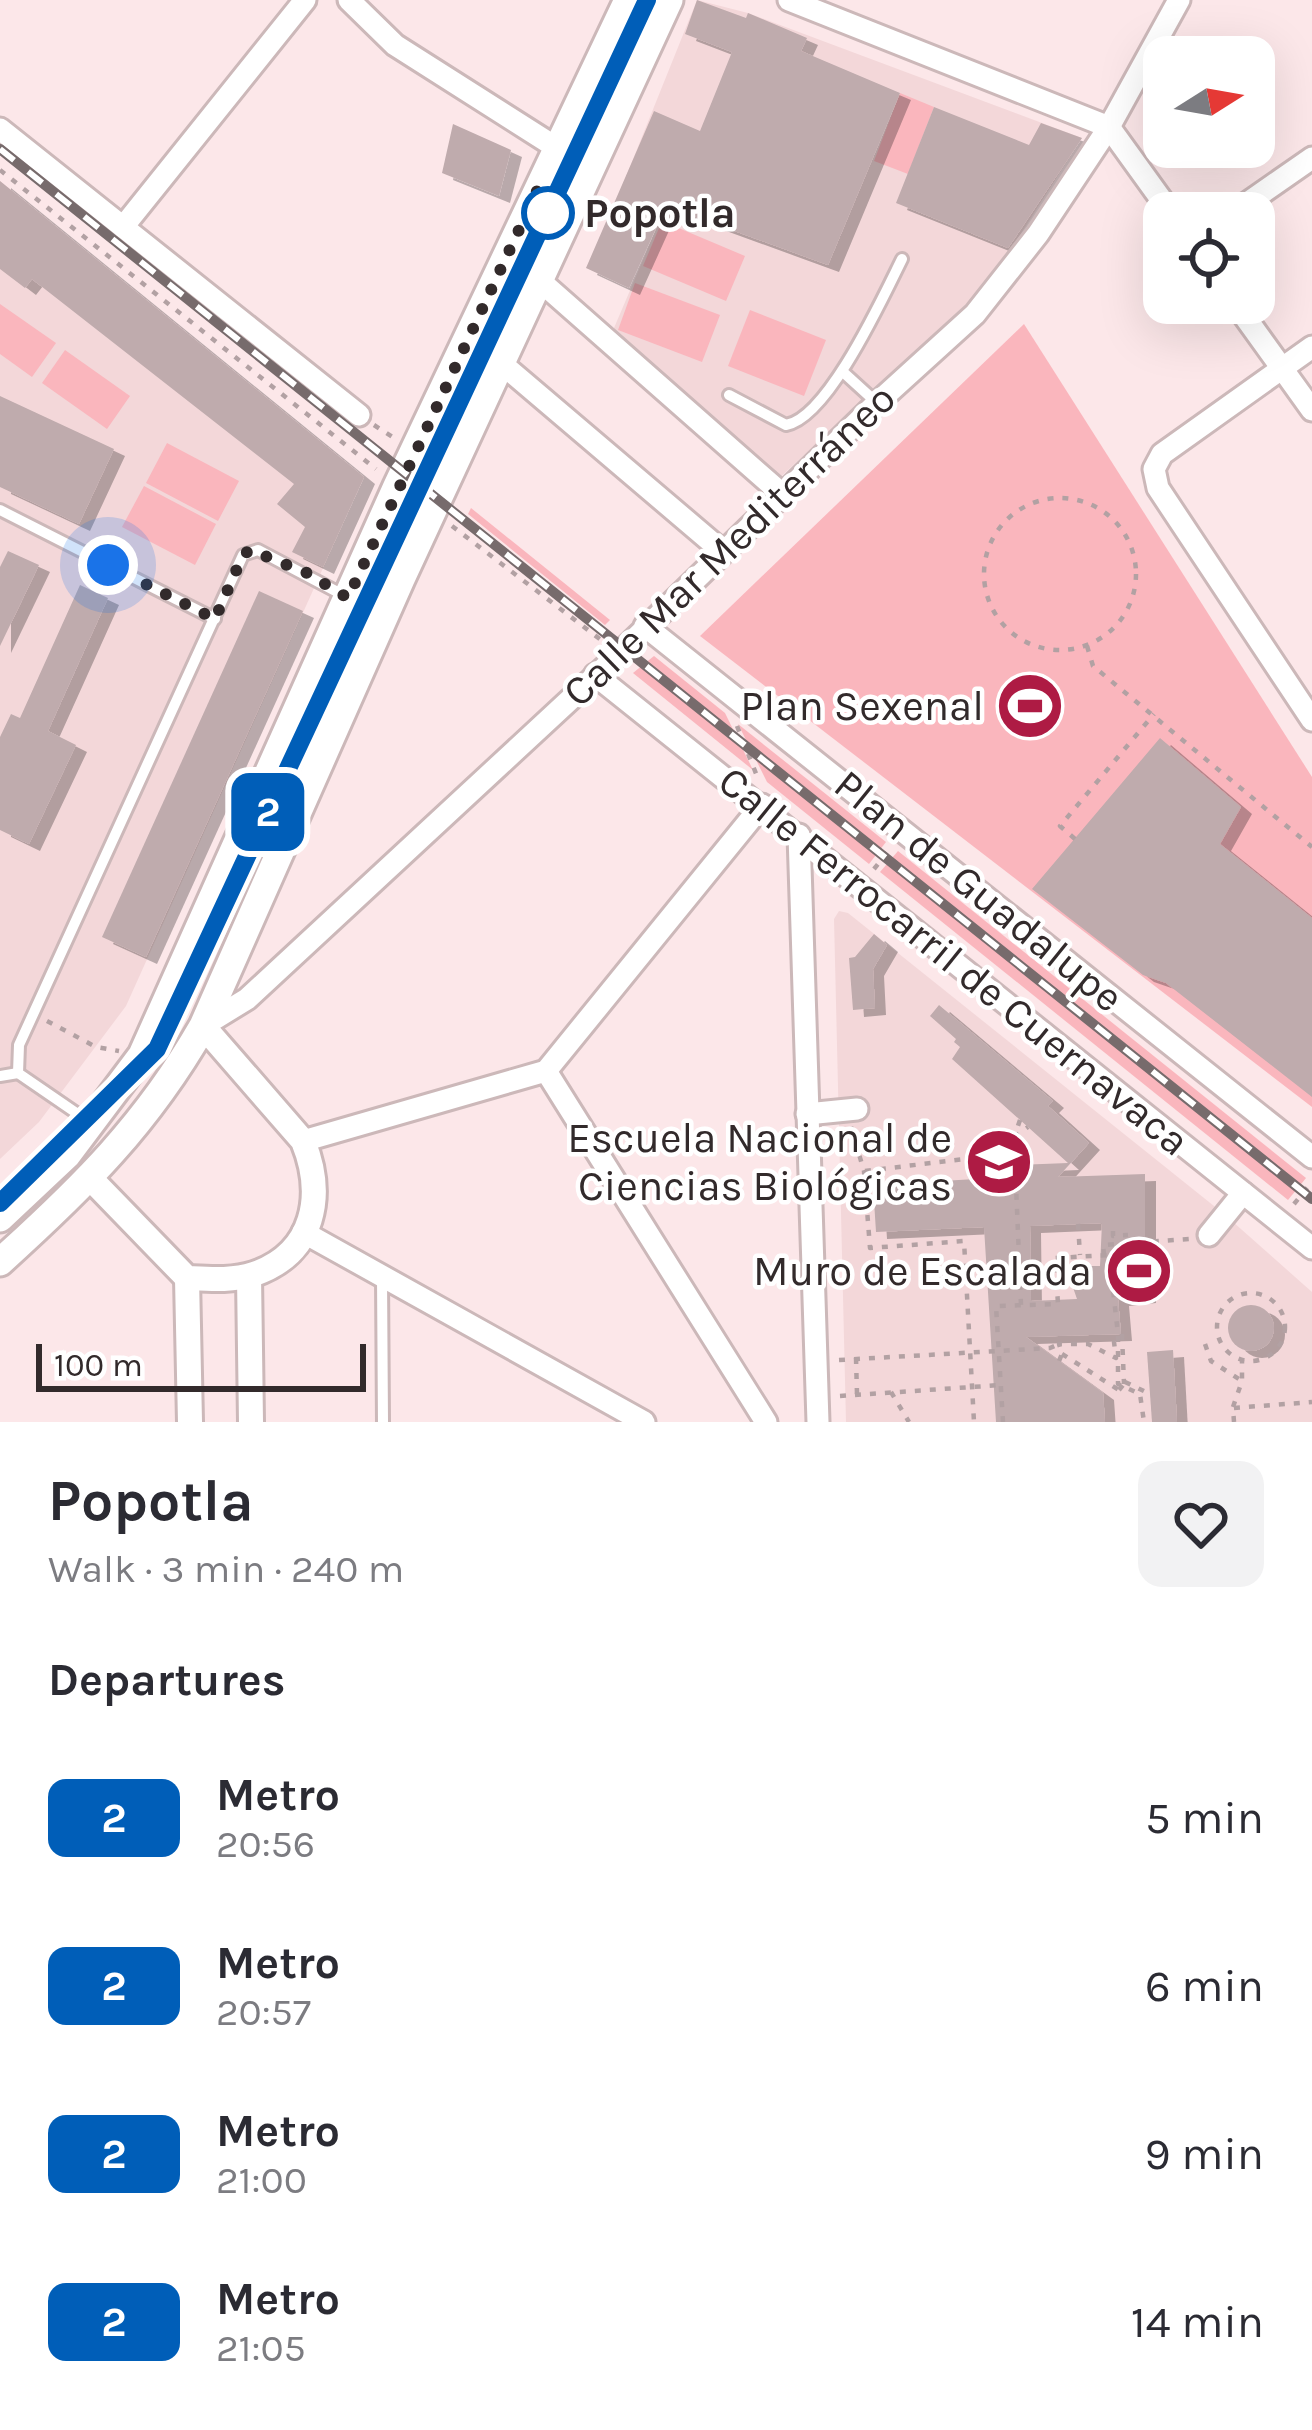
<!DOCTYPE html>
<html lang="en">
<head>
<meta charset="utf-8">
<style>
  body { margin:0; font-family:Karla,sans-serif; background:#f2f2f3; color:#2b2b33; height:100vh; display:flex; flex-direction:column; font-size:45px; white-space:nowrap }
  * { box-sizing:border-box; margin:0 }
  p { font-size:39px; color:#7c7c81 }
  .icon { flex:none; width:66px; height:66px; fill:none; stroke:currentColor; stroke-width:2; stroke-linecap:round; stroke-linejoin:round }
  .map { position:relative; height:1422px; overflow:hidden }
  .sheet { display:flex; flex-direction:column; background:#fff; flex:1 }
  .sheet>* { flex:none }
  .badge { padding:0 24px; border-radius:18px; font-size:42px; line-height:78px }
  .needle { width:78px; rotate:79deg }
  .fabs { position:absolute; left:1143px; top:36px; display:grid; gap:24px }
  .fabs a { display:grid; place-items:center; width:132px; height:132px; border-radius:24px; background:#fff; box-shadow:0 12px 48px #0002; font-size:60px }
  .scale { position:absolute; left:36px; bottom:30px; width:330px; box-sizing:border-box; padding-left:12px; border:6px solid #322a2b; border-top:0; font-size:33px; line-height:42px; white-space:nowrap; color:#322a2b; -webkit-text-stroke:9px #fff; paint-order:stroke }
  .you { position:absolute; width:60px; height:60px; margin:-30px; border:9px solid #fff; border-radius:50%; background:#1a73e8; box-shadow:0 0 0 18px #1a73e833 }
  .map>.badge { position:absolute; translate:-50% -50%; box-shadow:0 0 0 6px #fff }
  h2 { padding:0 48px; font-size:45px; line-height:108px }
  .round { display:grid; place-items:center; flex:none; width:126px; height:126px; border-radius:24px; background:#f2f2f3 }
  .head { display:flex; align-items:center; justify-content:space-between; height:204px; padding:0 48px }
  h1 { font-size:57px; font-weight:700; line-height:90px }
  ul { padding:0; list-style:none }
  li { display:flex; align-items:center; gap:36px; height:168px; padding:0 48px }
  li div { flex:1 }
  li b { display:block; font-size:45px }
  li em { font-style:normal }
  li .badge { min-width:132px; font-weight:700; text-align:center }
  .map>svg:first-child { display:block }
  .built { fill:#f3d7d9 }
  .green { fill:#fab6bd }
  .building { fill:#bfabad; fill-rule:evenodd; filter:url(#shadow) }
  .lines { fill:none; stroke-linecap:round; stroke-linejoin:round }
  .service-casing { stroke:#ccb8b9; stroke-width:16 }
  .minor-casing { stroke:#ccb8b9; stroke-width:27 }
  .tertiary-casing { stroke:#ccb8b9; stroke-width:30 }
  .secondary-casing { stroke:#ccb8b9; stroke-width:33 }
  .path { stroke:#b2a1a3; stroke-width:4.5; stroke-dasharray:6 9; stroke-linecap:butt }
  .service { stroke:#fff; stroke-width:10 }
  .minor { stroke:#fff; stroke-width:21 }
  .tertiary { stroke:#fff; stroke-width:24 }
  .secondary { stroke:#fff; stroke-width:27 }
  .rail-casing { stroke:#776b6c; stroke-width:10 }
  .rail { stroke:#fff; stroke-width:6; stroke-dasharray:18; stroke-linecap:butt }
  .path-bridge { stroke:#b2a1a3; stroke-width:4.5; stroke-dasharray:6 9; stroke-linecap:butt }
  .line-casing { stroke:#fff; stroke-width:27 }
  .line { stroke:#005eb8; stroke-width:18 }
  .walk { stroke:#322a2b; stroke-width:12; stroke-dasharray:0 21.6 }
  .stop-dot { fill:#fff; stroke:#005eb8; stroke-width:6 }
  .labels { text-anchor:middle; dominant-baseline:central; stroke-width:9; stroke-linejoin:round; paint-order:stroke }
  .stop-label { font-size:42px; font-weight:bold; fill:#322a2b; stroke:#fff; text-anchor:start }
  .street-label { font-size:42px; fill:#322a2b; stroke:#fff }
  .poi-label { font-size:42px; fill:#322a2b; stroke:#fff; text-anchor:end }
</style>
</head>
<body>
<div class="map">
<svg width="1312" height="1422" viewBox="0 0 1312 1422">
  <defs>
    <filter id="shadow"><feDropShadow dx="11" dy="7" stdDeviation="0" flood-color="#0004"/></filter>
  </defs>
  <rect width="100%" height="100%" fill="#fce7e9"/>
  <g class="built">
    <path d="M697,0L748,13L1082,138L990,282L774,483L611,335L669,199L625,179Z"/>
    <path d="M0,181L364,477L126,1006L39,1122L0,1159Z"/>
    <path d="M839,911L848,913L1224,1214L1312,1292V1422H846L834,919Z"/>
  </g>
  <g class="green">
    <path d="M900,93L934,107L908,174L874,161Z"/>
    <path d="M662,221L745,256L726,301L643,266Z"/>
    <path d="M635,283L720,315L702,362L618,330Z"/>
    <path d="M0,304L56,343L32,377L0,354Z"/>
    <path d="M750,310L826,340L804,396L728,366Z"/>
    <path d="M1024,324L1312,777V1107L700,636Z"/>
    <path d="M65,350L130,396L107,429L42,383Z"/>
    <path d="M167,443L239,481L218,521L146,483Z"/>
    <path d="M144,486L216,524L195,565L122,527Z"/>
    <path d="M471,508L610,620L605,625L468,514Z"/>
    <path d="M654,656L725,713L753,770L633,673Z"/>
    <path d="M738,724L886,842L869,864L767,782Z"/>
    <path d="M898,851L1306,1178L1288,1200L880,872Z"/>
  </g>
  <g class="building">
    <path d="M697,0L746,18L748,13L807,38L801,51L900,93L828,265L666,206L629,288L586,268L654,111L700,131L732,52L685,34Z"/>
    <path d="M934,107L1029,145L1041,123L1082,138L1008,248L896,203Z"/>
    <path d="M453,124L511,150L499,196L442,173Z"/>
    <path d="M0,181L364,477L323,567L292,552L305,527L277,504L294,484L32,279L25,288L0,269Z"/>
    <path d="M0,396L114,449L79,524L0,487Z"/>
    <path d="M8,551L39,565L0,646V567Z"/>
    <path d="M80,585L108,598L48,731L76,745L29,844L0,830V737L11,714L20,718Z"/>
    <path d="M259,591L303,611L146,957L102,937Z"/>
    <path d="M1160,738L1241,807L1220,844L1312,918V1097L1166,983L1143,975L1032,889Z"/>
    <path d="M874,934L887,945L873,969L875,1008L853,1010L849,958L855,957Z"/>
    <path d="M939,1005L1053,1101L1048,1106L1089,1143L1058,1177L1145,1174V1296L1118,1299L1121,1334L1026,1337L1103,1393L1105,1422H996L984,1227L876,1232L873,1185L993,1178L992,1166L1068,1163L952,1059L960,1047L954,1042L956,1039L930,1016ZM1102,1223L1100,1266H1078L1069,1276L1077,1299L1031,1301L1030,1226Z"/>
    <circle cx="1251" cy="1328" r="23"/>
    <path d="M1173,1350L1177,1422H1152L1147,1352Z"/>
  </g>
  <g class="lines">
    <defs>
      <g id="service">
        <path d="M843,372L877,403"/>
        <path d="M729,395L786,425C828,418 883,297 902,259"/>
        <path d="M0,510L215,619"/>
        <path d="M0,1076L18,1073"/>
        <path d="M88,1121L18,1073L19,1045L243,555L258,550L345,596"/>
        <path d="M382,1277L383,1422"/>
      </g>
      <g id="minor">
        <path d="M349,0L395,45L557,148"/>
        <path d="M789,0L1109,127L1171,213"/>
        <path d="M0,129L359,415"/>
        <path d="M1233,213L1312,158"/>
        <path d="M123,227L305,0"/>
        <path d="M539,280L782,494"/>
        <path d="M1235,303L1312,410"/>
        <path d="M1312,347L1162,454L1154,469L1158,488L1312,720"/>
        <path d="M501,363L722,551"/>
        <path d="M645,626L1312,1157"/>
        <path d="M595,675L1312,1248"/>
        <path d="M799,835L818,1422"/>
        <path d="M203,1026L247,999L616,657L877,403L975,314L1038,234L1109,127L1179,0"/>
        <path d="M546,1071L766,1422"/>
        <path d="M807,1114L857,1109"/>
        <path d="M303,1141L546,1071L762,805"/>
        <path d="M303,1232L644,1422"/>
        <path d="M1209,1235L1243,1193"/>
      </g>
      <g id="tertiary">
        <path d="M91,1179L187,1278C209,1279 233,1281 254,1274C315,1253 325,1195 303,1141L203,1026"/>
        <path d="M249,1276L251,1422"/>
        <path d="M187,1278L190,1422"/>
      </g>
      <g id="secondary">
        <path d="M0,1218L67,1155L142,1055L397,486L628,0"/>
        <path d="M0,1262C83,1187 147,1124 203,1026L401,579L669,0"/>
      </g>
    </defs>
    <use href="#service" class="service-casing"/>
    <use href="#minor" class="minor-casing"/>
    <use href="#tertiary" class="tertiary-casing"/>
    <use href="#secondary" class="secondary-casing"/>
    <g class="path">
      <path d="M0,170L376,469"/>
      <path d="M374,425L394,438"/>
      <circle cx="1060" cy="574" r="76"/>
      <path d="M452,526L605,643"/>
      <path d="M1087,646L1093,666L1312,847"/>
      <path d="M737,726L757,776"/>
      <path d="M1075,839L1060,826L1154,714"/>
      <path d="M874,869L890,849"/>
      <path d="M47,1021L96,1047L119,1051"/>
      <path d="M1020,1120L1014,1137L1021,1305"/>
      <path d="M851,1127L864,1171L870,1248L964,1241L974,1422"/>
      <path d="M1014,1137L1028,1127"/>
      <path d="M865,1171L1014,1153"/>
      <path d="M1294,1204L1312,1182"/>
      <path d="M1078,1224L1080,1255"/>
      <path d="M1113,1231V1236L1128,1235"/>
      <path d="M1104,1255L1103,1245L1189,1239"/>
      <circle cx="1251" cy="1327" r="34"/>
      <path d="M1122,1334L1124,1384"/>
      <path d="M1205,1344L1211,1361L1242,1381"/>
      <path d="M1062,1354L1119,1390"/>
      <path d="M856,1358L857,1394"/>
      <path d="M839,1360L1050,1348L1059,1344"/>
      <path d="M1059,1361L1062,1354L1059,1344H1088L1116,1358L1114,1342H1119"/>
      <path d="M1125,1382L1150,1394"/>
      <path d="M891,1392L909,1422"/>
      <path d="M840,1396L1001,1385"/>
      <path d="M1233,1407L1242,1381V1360"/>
      <path d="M1003,1422L996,1306L1058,1304L1055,1258L1109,1255L1118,1334V1384L1140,1394L1144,1422"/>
      <path d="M1234,1422L1233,1408L1312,1402"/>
    </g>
    <use href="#service" class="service"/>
    <use href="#minor" class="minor"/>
    <use href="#tertiary" class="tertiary"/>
    <use href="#secondary" class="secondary"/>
    <defs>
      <path id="rail" d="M0,149L1312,1199"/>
    </defs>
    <use href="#rail" class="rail-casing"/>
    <use href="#rail" class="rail"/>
    <path class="path-bridge" d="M1119,1390L1124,1384"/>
  </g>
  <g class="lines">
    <defs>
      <path id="line" d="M0,1203L157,1049L647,0"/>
    </defs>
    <use href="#line" class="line-casing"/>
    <use href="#line" class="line"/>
    <path class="walk" d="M108,565L215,619L243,555L250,550L307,573L348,598L537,191L548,213"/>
  </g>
  <defs>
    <symbol id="stadium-disc" viewBox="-11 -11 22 22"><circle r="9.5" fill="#ae1b44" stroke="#fff"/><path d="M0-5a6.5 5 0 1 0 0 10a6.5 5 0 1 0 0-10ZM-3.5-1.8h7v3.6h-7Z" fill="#fff"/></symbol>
    <symbol id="university-disc" viewBox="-11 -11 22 22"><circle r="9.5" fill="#ae1b44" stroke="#fff"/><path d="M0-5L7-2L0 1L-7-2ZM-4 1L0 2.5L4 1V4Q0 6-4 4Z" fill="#fff"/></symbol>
  </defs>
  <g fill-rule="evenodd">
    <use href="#stadium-disc" x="992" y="668" width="76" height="76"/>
    <use href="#university-disc" x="961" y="1124" width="76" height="76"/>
    <use href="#stadium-disc" x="1101" y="1233" width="76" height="76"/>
  </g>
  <circle class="stop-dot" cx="548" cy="213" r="24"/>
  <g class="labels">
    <g class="stop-label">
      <text x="584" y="213">Popotla</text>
    </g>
    <g class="street-label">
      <text transform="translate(729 545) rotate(-44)">Calle Mar Mediterráneo</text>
      <text transform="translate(979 891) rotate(39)">Plan de Guadalupe</text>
      <text transform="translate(954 961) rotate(39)">Calle Ferrocarril de Cuernavaca</text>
    </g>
    <g class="poi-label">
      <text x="984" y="706">Plan Sexenal</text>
      <text x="952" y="1138">Escuela Nacional de<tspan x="952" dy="48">Ciencias Biológicas</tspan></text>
      <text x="1092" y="1271">Muro de Escalada</text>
    </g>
  </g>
</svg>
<div class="fabs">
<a><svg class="needle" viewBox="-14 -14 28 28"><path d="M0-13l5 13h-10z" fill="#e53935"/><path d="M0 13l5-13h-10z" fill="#7c7c81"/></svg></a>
<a><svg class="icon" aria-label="locate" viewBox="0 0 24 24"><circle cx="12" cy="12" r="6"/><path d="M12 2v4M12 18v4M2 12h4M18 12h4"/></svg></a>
</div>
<div class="scale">100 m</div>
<div class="you" style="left:108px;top:565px"></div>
<b class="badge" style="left:268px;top:812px;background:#005eb8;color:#fff">2</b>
</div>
<section class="sheet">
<div class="head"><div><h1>Popotla</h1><p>Walk · 3 min · 240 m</p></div><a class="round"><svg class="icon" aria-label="heart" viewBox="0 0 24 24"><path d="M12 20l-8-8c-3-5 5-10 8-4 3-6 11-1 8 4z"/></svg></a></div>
<h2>Departures</h2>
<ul>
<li><span class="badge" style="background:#005eb8;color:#fff">2</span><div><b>Metro</b><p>20:56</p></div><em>5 min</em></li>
<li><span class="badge" style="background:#005eb8;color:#fff">2</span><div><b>Metro</b><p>20:57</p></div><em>6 min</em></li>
<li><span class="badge" style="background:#005eb8;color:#fff">2</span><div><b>Metro</b><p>21:00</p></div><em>9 min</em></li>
<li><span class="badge" style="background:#005eb8;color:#fff">2</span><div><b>Metro</b><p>21:05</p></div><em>14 min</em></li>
</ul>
</section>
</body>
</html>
